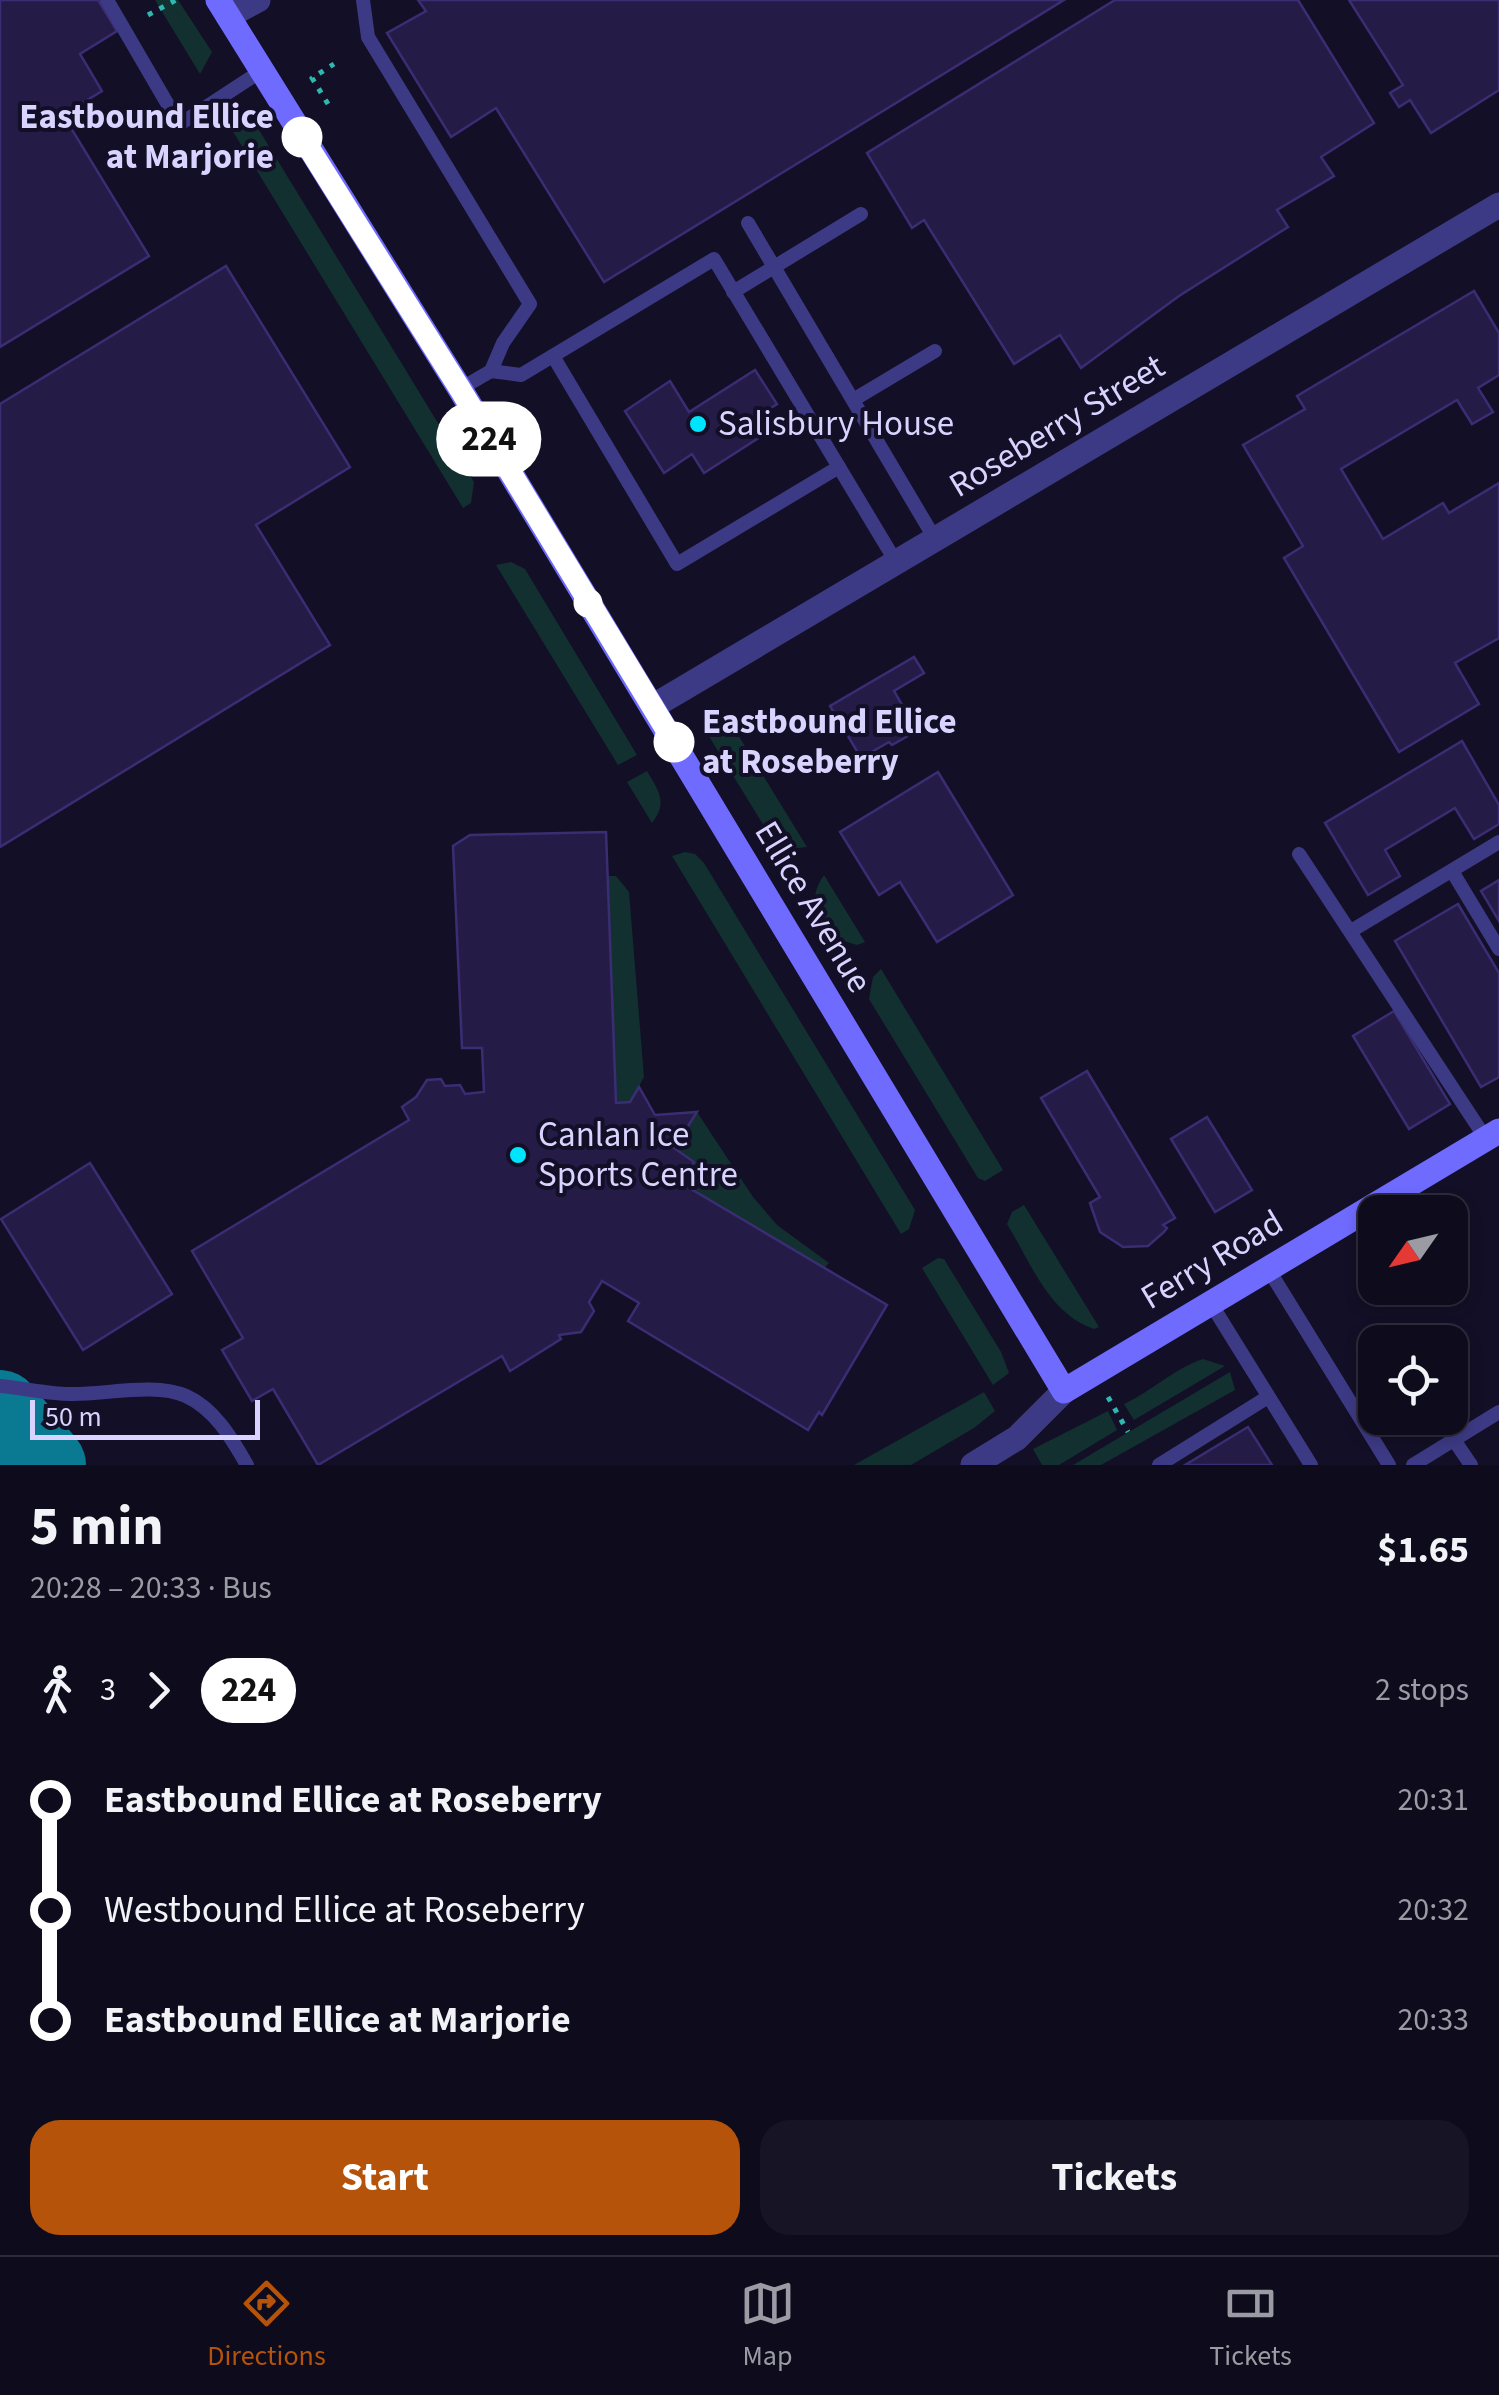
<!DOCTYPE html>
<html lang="en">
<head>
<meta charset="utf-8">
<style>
  body { margin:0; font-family:"Source Sans 3",sans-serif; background:#171425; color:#f1f3f6; height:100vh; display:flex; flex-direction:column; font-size:38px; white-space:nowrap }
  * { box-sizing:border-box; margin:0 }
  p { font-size:32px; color:#9b9ba3 }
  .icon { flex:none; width:55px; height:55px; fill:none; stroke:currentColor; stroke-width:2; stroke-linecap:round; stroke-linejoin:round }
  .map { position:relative; height:1465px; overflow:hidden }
  .panel { display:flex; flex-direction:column; background:#0e0b1c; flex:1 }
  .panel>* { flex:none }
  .badge { padding:0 20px; border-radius:32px; font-size:35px; line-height:65px }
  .needle { width:65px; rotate:236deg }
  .tools { position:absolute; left:1358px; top:1195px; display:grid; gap:20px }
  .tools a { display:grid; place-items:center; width:110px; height:110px; border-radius:20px; background:#0e0b1c; box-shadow:0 5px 15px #0003,0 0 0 2px #2e2b3b; font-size:50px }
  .scale { position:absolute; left:30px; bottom:25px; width:230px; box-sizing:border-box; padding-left:10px; border:5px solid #d9d4ff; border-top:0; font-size:28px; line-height:35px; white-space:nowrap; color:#d9d4ff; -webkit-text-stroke:8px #130f26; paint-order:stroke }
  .map>.badge { position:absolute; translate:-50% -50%; box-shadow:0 0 0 5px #fff }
  .legs { display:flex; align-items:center; gap:15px; height:110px; padding:0 30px; font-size:32px }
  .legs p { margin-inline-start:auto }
  .headline { display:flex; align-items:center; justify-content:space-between; height:170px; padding:0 30px }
  h1 { font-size:55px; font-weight:700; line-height:75px }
  .button { display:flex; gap:20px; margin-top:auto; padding:20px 30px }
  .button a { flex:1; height:115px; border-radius:30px; background:#b45309; color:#fff; font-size:40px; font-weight:700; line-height:115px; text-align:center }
  .button a+a { background:#171425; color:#f1f3f6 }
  ul { padding:0 30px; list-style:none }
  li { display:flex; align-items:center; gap:35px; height:110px; font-size:38px }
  li i { display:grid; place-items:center; width:15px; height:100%; margin:0 12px; background:currentColor }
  li i::after { content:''; width:25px; height:25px; margin:-12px; border:8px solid; border-radius:50%; background:#0e0b1c }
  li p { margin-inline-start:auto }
  li:first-child i { background:linear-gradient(#0000 50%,currentColor 0) }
  li:last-child i { background:linear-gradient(currentColor 50%,#0000 0) }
  .dock { display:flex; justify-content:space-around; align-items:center; height:140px; border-top:2px solid #2e2b3b; background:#0e0b1c; font-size:28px; color:#9b9ba3 }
  .dock a { display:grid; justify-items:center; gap:5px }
  .dock .active { color:#b45309 }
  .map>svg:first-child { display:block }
  .green { fill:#12302f }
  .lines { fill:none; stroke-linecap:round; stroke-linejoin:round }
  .taxiway { stroke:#0a7a92; stroke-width:82 }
  .building { fill:#241b47; stroke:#3b2d73; stroke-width:2.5 }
  .path { stroke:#2fb8b0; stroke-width:5; stroke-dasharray:5 8; stroke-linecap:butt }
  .lane { stroke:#3d3a85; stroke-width:14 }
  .street { stroke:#3d3a85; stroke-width:25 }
  .secondary { stroke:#6f6bff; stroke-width:25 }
  .line-1-casing { stroke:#fff; stroke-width:22 }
  .line-1 { stroke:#fff; stroke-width:15 }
  .stop-1-dot { fill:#fff; stroke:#fff; stroke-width:5 }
  .poi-dot { fill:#00e5ff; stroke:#130f26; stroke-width:4 }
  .labels { text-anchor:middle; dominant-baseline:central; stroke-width:8; stroke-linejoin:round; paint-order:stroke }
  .stop-label { font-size:35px; font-weight:bold; fill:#d9d4ff; stroke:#130f26; text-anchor:end }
  .poi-label { font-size:35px; fill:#d9d4ff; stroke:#130f26; text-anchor:start }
  .street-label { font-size:35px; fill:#d9d4ff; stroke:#130f26 }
</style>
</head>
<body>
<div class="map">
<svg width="1499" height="1465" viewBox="0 0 1499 1465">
  <rect width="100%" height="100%" fill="#130f26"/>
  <g class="green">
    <path d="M155,0H178L212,52L200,74Z"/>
    <path d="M253,120L474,482L471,503L463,508L229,125Z"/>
    <path d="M511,562L525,569L637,755L618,765L496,565Z"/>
    <path d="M724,712L807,847L788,849L775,844L702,725Z"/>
    <path d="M647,771C659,791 668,803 652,823L627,782Z"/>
    <path d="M685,852L695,854L704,863L915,1210L909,1229L901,1234L672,856Z"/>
    <path d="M824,875L865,942L857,945L834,938C818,914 806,901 824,875Z"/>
    <path d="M608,876H616L629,892L644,1077L630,1102L616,1103Z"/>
    <path d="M881,969L1003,1170L985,1181L978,1178L869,999L873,977Z"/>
    <path d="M697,1112L753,1197L777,1225L829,1263L824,1268L681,1183L693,1162L674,1148Z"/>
    <path d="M1024,1205L1099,1327L1094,1329C1049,1314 1031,1263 1007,1224L1012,1212Z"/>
    <path d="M938,1258L944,1259L1001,1352L1009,1373L993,1385L922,1268Z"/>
    <path d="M1203,1359L1225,1366L1134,1420L1124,1404C1152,1391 1175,1368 1203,1359Z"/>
    <path d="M1230,1372L1235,1390L1101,1465H1073Z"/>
    <path d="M984,1392L995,1411L974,1428L911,1465H854Z"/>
    <path d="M1108,1411L1117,1430L1059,1465H1042L1033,1449Z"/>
  </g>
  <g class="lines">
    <path class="taxiway" d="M0,1411L45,1465"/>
  </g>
  <g class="building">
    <path d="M0,0H98L117,31L80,54L102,91L63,115L149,256L0,347Z"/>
    <path d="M418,0H1064L604,282L496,108L451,137L387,33L426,11Z"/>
    <path d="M1115,0H1298L1374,123L1321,157L1334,176L1277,210L1288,227L1179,296L1081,368L1060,335L1014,364L924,220L912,228L867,153Z"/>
    <path d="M1349,0H1499V90L1431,133L1410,100L1399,107L1390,93L1403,85Z"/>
    <path d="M226,266L350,467L256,525L330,645L0,847V404Z"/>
    <path d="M1474,291L1499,333V375L1478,388L1493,412L1472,424L1457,400L1341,469L1383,539L1443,503L1449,513L1499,483V638L1455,663L1479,704L1399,752L1284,558L1303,546L1243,445L1305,409L1297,396Z"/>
    <path d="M755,370L777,404L758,416L768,432L704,473L692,454L664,473L625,411L670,381L689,412Z"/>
    <path d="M914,657L924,673L894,691L912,722L924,715L929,724L892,745L889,742L861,758L830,706Z"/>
    <path d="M1462,741L1499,805V824L1474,839L1455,808L1385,850L1400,876L1368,895L1325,823Z"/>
    <path d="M938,772L1013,895L937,942L900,882L879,895L840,832Z"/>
    <path d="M606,832L616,1103L630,1102L639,1087L655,1115L697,1112L674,1148L694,1162L681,1183L887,1305L822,1415L819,1412L808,1430L628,1321L639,1303L602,1281L589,1302L594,1311L581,1332L559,1335L561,1339L510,1371L502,1356L318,1465L273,1389L252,1401L222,1350L243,1338L192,1251L409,1120L402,1107L416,1097L427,1080L441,1079L445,1086L460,1085L465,1094L484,1092L482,1048H462L453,846L470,835Z"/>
    <path d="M1499,880V921L1481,891Z"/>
    <path d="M1458,904L1499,973V1077L1481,1087L1395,941Z"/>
    <path d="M1394,1011L1450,1104L1409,1129L1353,1036Z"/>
    <path d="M1087,1071L1175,1218L1163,1225L1167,1228L1164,1232L1148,1246L1123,1247L1100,1232L1090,1203L1100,1197L1041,1098Z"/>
    <path d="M1207,1117L1252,1190L1215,1212L1171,1139Z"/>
    <path d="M90,1163L172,1294L83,1350L1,1219Z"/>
    <path d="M1248,1427L1272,1465H1185Z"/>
  </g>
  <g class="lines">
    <g class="path">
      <path d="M148,15L176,0"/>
      <path d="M328,104L312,78L334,64"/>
      <path d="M1363,1258L1375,1278"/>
      <path d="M1108,1397L1128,1432"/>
    </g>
    <g class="lane">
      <path d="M107,0L171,110L183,122L261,71"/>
      <path d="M363,0L368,37L530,304L503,343L491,371"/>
      <path d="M748,223L935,539"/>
      <path d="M733,292L861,214"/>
      <path d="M553,356L677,564L839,467"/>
      <path d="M460,389L491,371L521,375L714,259L896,562"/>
      <path d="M853,400L935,351"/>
      <path d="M1299,854L1486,1139"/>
      <path d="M1452,871L1499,949"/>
      <path d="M1351,931L1499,842"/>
      <path d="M1267,1267L1389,1465"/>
      <path d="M1210,1302L1311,1465"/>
      <path d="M0,1386C23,1388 47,1394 70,1394C104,1395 155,1382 186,1396C215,1409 232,1439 247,1465"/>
      <path d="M1454,1440L1471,1465"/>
      <path d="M1159,1465L1268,1397"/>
      <path d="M1413,1465L1499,1412"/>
    </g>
    <g class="street">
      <path d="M228,16L258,0"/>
      <path d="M652,707L1499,205"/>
      <path d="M973,1465L1017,1438L1064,1391"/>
    </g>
    <path class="secondary" d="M218,0L460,389L1064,1391L1499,1131"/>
  </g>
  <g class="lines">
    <defs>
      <path id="line-1" d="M302,137L460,389L674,742"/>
    </defs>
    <use href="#line-1" class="line-1-casing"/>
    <use href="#line-1" class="line-1"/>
  </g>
  <g class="stop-1-dot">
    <circle cx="302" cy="137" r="18"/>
    <circle cx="588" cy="603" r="12"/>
    <circle cx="674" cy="742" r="18"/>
  </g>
  <g class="poi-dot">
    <circle cx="698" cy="424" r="10"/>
    <circle cx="518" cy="1155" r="10"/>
  </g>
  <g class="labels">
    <g class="stop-label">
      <text x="274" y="117">Eastbound Ellice<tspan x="274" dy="40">at Marjorie</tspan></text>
      <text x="702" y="722" text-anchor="start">Eastbound Ellice<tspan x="702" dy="40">at Roseberry</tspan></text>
    </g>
    <g class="poi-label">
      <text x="718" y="424">Salisbury House</text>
      <text x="538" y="1135">Canlan Ice<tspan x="538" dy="40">Sports Centre</tspan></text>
    </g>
    <g class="street-label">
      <text transform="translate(1057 426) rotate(-31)">Roseberry Street</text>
      <text transform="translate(813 907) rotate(59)">Ellice Avenue</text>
      <text transform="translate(1212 1260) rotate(-31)">Ferry Road</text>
    </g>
  </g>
</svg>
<div class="tools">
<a><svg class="needle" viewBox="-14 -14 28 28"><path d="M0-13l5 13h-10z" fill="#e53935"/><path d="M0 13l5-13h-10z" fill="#9b9ba3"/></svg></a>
<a><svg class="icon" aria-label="locate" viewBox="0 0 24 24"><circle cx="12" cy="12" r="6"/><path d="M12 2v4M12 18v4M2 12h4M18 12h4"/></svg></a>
</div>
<div class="scale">50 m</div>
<b class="badge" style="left:489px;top:439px;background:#fff;color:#111">224</b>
</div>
<section class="panel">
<div class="headline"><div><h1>5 min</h1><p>20:28 – 20:33 · Bus</p></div><b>$1.65</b></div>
<div class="legs"><svg class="icon" aria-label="walk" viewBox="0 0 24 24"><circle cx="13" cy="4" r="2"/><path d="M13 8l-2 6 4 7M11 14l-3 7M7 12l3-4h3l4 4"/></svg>3<svg class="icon" aria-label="forward" viewBox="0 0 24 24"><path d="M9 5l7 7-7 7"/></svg><b class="badge" style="background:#fff;color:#111">224</b><p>2 stops</p></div>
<ul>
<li><i style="color:#fff"></i><b>Eastbound Ellice at Roseberry</b><p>20:31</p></li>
<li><i style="color:#fff"></i><span>Westbound Ellice at Roseberry</span><p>20:32</p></li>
<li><i style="color:#fff"></i><b>Eastbound Ellice at Marjorie</b><p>20:33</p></li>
</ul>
<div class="button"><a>Start</a><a>Tickets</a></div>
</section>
<nav class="dock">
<a class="active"><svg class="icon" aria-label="directions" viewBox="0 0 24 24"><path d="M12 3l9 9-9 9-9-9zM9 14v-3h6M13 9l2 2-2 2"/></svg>Directions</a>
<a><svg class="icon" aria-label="map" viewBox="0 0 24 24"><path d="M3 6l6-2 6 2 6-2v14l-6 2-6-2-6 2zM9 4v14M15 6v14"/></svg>Map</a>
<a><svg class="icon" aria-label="tickets" viewBox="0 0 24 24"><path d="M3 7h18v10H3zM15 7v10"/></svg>Tickets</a>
</nav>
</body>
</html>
